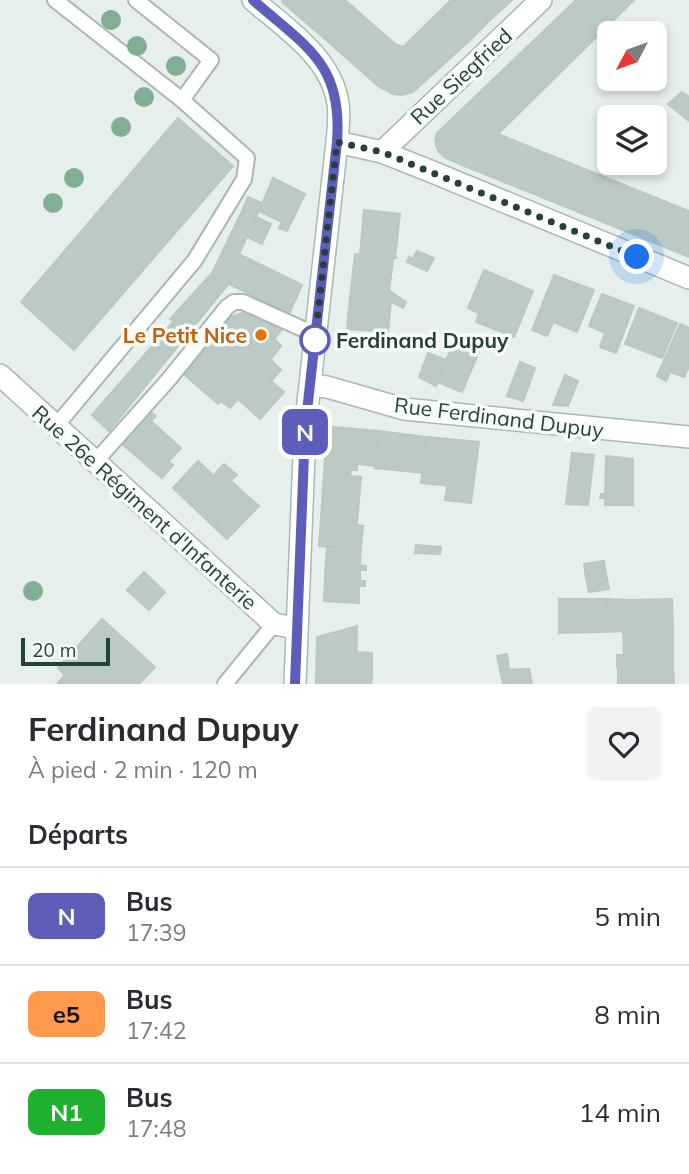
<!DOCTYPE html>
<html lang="fr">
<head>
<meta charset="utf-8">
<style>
  body { margin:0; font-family:Mulish,sans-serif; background:#f2f2f3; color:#2b2b33; height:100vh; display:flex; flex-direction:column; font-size:26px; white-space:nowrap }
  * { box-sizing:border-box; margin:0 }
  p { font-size:23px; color:#7c7c81 }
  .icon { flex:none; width:38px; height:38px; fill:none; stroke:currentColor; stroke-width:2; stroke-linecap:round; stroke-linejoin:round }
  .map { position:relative; height:684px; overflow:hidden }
  .sheet { display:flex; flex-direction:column; background:#fff; flex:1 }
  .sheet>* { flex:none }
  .badge { padding:0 14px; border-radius:10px; font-size:24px; line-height:46px }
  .needle { width:46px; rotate:229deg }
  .tools { position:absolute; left:597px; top:21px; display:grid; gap:14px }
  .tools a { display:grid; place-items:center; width:70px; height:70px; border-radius:10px; background:#fff; box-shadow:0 4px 10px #0003; font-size:35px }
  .scale { position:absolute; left:21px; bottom:18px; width:89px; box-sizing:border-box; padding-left:7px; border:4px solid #24423a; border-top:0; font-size:19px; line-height:24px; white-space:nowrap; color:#24423a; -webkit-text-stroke:5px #f7fbf9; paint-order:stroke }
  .you { position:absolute; width:35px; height:35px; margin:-18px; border:5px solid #fff; border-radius:50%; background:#1a73e8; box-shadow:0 0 0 10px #1a73e833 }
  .map>.badge { position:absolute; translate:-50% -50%; box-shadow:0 0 0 4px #fff }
  h2 { padding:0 28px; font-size:26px; line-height:63px }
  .round { display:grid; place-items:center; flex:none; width:74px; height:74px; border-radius:10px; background:#f2f2f3 }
  .overview { display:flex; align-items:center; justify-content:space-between; height:119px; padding:0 28px }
  h1 { font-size:33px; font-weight:700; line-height:52px }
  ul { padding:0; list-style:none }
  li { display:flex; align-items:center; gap:21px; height:98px; padding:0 28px; border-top:2px solid #e1e1e2 }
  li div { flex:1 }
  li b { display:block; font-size:26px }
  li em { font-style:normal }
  li .badge { min-width:77px; font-weight:700; text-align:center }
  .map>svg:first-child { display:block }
  .building { fill:#bbcac4; stroke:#b8c9c2; stroke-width:2 }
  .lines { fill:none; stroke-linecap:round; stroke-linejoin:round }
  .service-casing { stroke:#a8b8b2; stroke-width:18 }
  .minor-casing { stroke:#a8b8b2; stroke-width:24 }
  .secondary-casing { stroke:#a4bbb3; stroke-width:24 }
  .service { stroke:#fff; stroke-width:14 }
  .minor { stroke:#fff; stroke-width:21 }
  .secondary { stroke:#fff; stroke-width:21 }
  .tree { fill:#80af93 }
  .line-casing { stroke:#fff; stroke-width:16 }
  .line { stroke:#5c5eb9; stroke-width:10 }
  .walk { stroke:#24423a; stroke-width:7; stroke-dasharray:0 12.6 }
  .food-dot { fill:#e8710a; stroke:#f7fbf9; stroke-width:2.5 }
  .stop-dot { fill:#fff; stroke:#5c5eb9; stroke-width:3.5 }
  .labels { text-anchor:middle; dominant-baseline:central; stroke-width:7; stroke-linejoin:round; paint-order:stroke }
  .street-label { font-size:21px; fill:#24423a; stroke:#f7fbf9 }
  .food-label { font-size:21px; font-weight:bold; fill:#c56008; stroke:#f7fbf9; text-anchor:end }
  .stop-label { font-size:21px; font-weight:bold; fill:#24423a; stroke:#f7fbf9; text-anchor:start }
</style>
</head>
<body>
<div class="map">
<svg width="689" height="684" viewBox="0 0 689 684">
  <rect width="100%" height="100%" fill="#e6efeb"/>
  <g class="building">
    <path d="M283,0H344L317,32L282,2Z"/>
    <path d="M345,0L395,44L403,47L440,11L469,41L413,92L402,95L393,94L378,86L317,32Z"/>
    <path d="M451,0H472L490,20L469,41L440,11Z"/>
    <path d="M472,0H512L490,20Z"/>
    <path d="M576,0H634L498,134L689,211V257L450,160L444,157L437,149L435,140L437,133Z"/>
    <path d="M682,92L689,97V121L668,104Z"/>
    <path d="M178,118L233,166L74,350L21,302Z"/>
    <path d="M273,178L305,194L287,231L279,228L282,222L259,211Z"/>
    <path d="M248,197L262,203L259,211L245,204Z"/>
    <path d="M245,204L259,211L256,217L242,211Z"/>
    <path d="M364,210L400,214L395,258L360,255Z"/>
    <path d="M242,211L256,217L239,254L302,285L289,314L229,284L230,282L212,273Z"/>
    <path d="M256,217L271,224L262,244L247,237Z"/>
    <path d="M417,251L434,258L427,271L407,262L409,257L413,259Z"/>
    <path d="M355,254L395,258L393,259L388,300L350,297Z"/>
    <path d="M484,270L533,291L514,337L476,322L479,313L468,308Z"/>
    <path d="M212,273L230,282L109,431L92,415L174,321L170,319Z"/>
    <path d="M554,275L594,290L577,332L553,322L547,336L532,330Z"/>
    <path d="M390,291L406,302L403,308L388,300Z"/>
    <path d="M602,294L634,306L616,353L600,347L605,333L589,326Z"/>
    <path d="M350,297L391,301L388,332L347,329Z"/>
    <path d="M639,308L677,323L662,358L625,344Z"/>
    <path d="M248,311L284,327L274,339L281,346L270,360L239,332L243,327L230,317Z"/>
    <path d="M230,317L243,327L239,332L272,361L264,369L274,378L271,381L284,392L260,419L238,399L230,408L221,401L218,404L185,375Z"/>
    <path d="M680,324L689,328V368L675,362L666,381L657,376Z"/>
    <path d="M457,334L482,345L462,392L437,382Z"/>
    <path d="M428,353L446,360L436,386L419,377Z"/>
    <path d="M272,361L281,370L274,378L264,369Z"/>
    <path d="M520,362L535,368L523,401L507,396Z"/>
    <path d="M675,362L689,367L684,377L670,372Z"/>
    <path d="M565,375L578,381L568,406L553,405Z"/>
    <path d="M151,412L156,416L151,421L181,448L157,474L122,444Z"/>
    <path d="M333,427L379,431L376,466L357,464V470H351L350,476L324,474L327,432Z"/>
    <path d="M379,431L427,437L423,473L375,468Z"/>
    <path d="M427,437L479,442L473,488L421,483Z"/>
    <path d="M572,453L594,455L588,505L566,504Z"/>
    <path d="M606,456L633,459V505H605V498H600L601,494H605Z"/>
    <path d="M198,461L214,476L219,469L244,493L214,527L173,488Z"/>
    <path d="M169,462L173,465L162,478L157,474Z"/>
    <path d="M224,464L237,475L231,480L219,469Z"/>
    <path d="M324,474L361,477L357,525L363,526L361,549L319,546Z"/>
    <path d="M447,486L473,488L471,503L445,500Z"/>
    <path d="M244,493L259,506L227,539L214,527Z"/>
    <path d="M416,545L441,547L440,554L415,553Z"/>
    <path d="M327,547L361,549L360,565L366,566V570H360V574L325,575Z"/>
    <path d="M604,561L606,574L586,578L584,564Z"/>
    <path d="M144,572L165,592L149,610L127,590Z"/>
    <path d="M360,574V581H365V586H359V603L324,601L325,575Z"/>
    <path d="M606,574L609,589L589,592L586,578Z"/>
    <path d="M559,599H607L606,607H632V600L672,599L673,630L559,633Z"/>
    <path d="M607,599L632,600V607H606Z"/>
    <path d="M102,619L155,667L139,684H57L65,675L58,668Z"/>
    <path d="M357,626L356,678H372L371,684H316L317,637Z"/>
    <path d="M673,630V666L617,667V655H624L623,631Z"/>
    <path d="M357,652L372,653V678H356Z"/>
    <path d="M507,654L509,669L500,670L497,656Z"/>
    <path d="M673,666L674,684H618V667Z"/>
    <path d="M529,669L532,684H503L500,670Z"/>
  </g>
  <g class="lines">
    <defs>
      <g id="service">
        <path d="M55,0L182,100L247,158L244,179L195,260L56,426"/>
        <path d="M136,0L211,60L182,100"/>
        <path d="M96,461L170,378L227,307L234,302H243L316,335"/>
        <path d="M225,684L274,624"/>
      </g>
      <g id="minor">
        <path d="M337,142L382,152L430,171L689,278"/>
        <path d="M382,152L541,0"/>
        <path d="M0,375L274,624L296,628"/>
        <path d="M311,385L327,387L404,409L689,437"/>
      </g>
      <path id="secondary" d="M253,0C285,28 331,57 338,103C340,116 338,129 337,142L305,429L295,684"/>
    </defs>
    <use href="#service" class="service-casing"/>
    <use href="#minor" class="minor-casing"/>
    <use href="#secondary" class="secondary-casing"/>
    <use href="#service" class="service"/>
    <use href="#minor" class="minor"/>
    <use href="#secondary" class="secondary"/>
  </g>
  <g class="tree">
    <circle cx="111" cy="20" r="10"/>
    <circle cx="137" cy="46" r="10"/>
    <circle cx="176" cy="66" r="10"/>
    <circle cx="144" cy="97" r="10"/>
    <circle cx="121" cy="127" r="10"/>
    <circle cx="74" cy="178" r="10"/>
    <circle cx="53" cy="203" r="10"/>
    <circle cx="33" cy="591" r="10"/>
  </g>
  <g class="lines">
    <defs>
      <path id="line" d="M253,0C306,47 343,63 337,142L305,429L295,684"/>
    </defs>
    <use href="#line" class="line-casing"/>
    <use href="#line" class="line"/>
    <path class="walk" d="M315,340L337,142L382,152L637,257"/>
  </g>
  <circle class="food-dot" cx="261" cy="335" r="7"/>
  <circle class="stop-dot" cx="315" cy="340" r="14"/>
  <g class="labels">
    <g class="street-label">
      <text transform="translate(461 76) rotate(-43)">Rue Siegfried</text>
      <text transform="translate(499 417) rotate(7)">Rue Ferdinand Dupuy</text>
      <text transform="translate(145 507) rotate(42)">Rue 26e Régiment d'Infanterie</text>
    </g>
    <g class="food-label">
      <text x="247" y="335">Le Petit Nice</text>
    </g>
    <g class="stop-label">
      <text x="336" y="340">Ferdinand Dupuy</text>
    </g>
  </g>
</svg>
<div class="tools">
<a><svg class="needle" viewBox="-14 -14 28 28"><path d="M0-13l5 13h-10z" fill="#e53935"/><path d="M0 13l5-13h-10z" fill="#7c7c81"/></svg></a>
<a><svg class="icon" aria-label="layers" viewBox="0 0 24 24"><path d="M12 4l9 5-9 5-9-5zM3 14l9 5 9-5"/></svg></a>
</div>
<div class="scale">20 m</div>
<div class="you" style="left:637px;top:257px"></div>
<b class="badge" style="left:305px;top:432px;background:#5c5eb9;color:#fff">N</b>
</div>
<section class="sheet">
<div class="overview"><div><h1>Ferdinand Dupuy</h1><p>À pied · 2 min · 120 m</p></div><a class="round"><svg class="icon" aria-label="heart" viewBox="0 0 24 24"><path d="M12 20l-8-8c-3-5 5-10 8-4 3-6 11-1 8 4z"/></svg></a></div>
<h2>Départs</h2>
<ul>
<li><span class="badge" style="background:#5c5eb9;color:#fff">N</span><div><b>Bus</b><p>17:39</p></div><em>5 min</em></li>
<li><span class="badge" style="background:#ff9a4c;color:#111">e5</span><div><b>Bus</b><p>17:42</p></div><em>8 min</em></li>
<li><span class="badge" style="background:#1eb12f;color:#fff">N1</span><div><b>Bus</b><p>17:48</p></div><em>14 min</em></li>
</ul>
</section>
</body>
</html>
